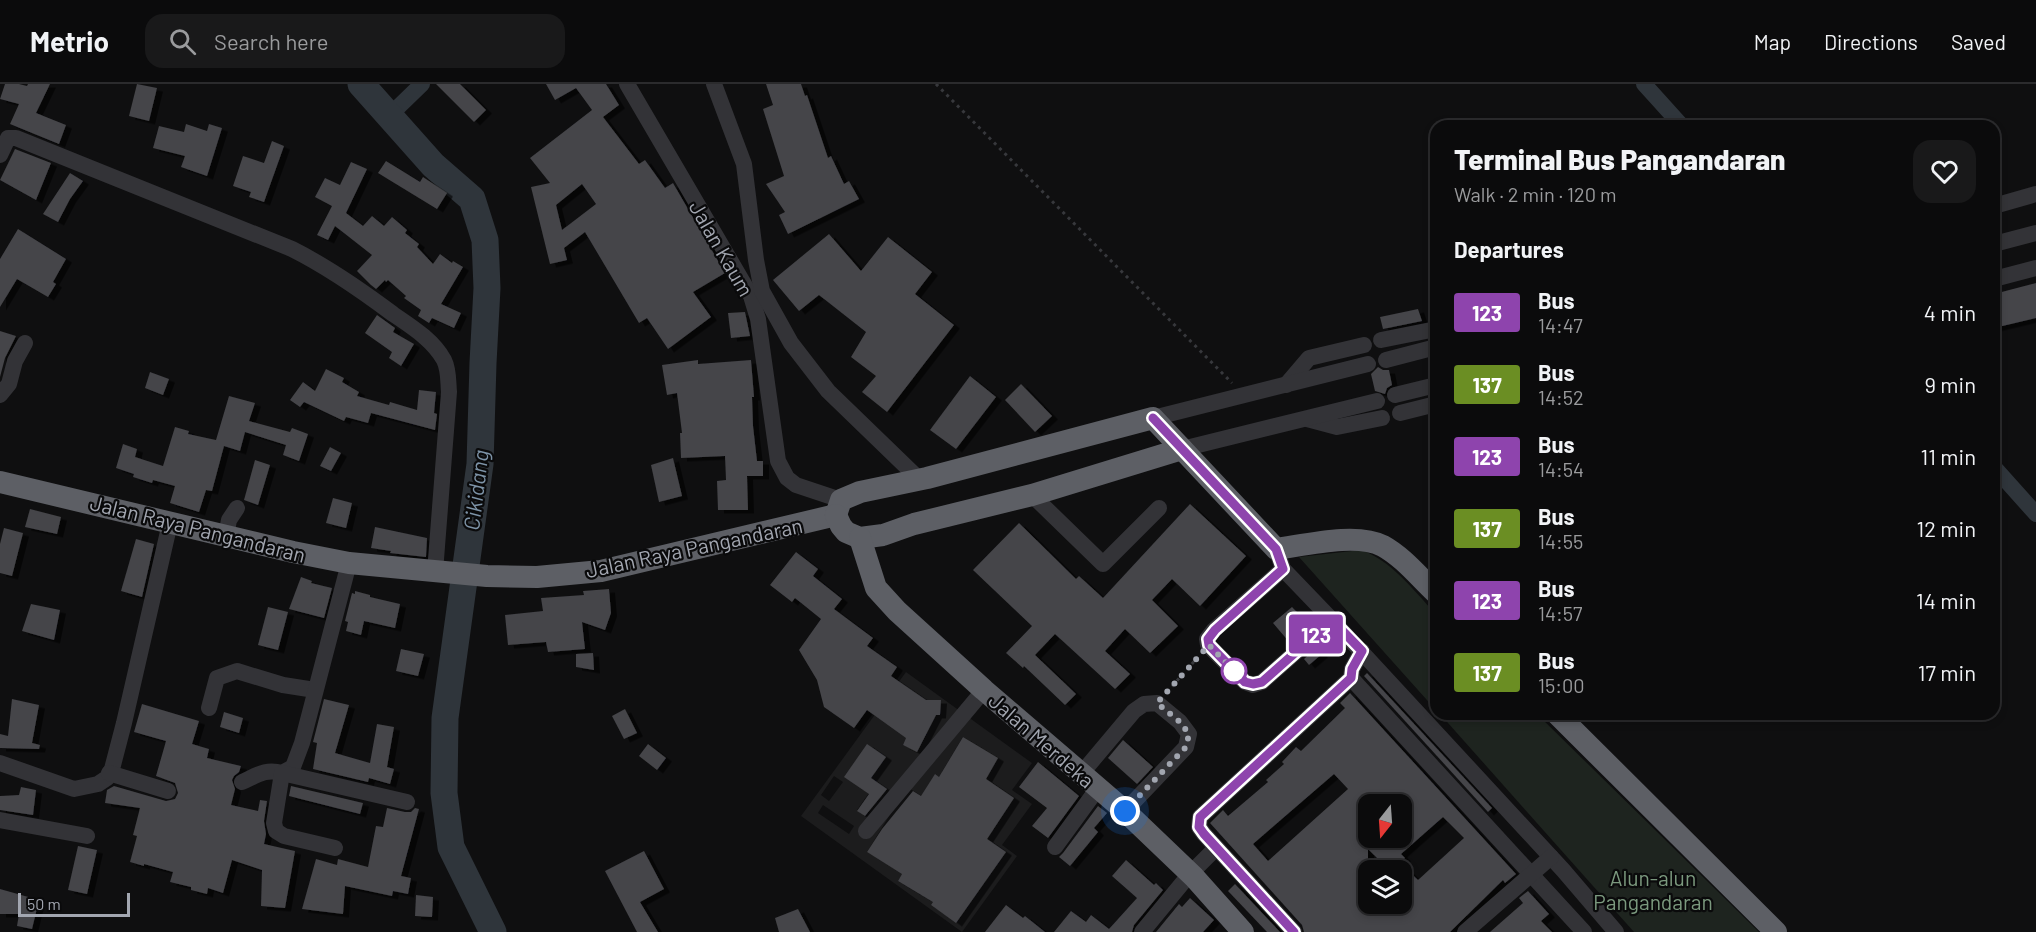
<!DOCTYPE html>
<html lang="en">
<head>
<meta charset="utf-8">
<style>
  body { margin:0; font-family:Barlow,sans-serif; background:#19191a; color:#f1f3f6; height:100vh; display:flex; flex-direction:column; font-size:22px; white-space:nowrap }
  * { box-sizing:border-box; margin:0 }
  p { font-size:20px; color:#9a9b9d }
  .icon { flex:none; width:33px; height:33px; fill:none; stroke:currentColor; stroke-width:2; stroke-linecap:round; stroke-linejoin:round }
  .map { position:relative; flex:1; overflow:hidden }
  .side { position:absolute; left:1430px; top:36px; width:570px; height:600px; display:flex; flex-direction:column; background:#0b0b0c; border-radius:18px; box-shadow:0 3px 9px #0003,0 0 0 2px #2b2b2d }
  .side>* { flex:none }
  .badge { padding:0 12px; border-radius:4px; font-size:21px; line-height:39px }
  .needle { width:39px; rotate:197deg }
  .tools { position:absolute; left:1358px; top:710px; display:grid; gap:12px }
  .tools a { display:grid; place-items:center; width:54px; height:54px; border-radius:12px; background:#0b0b0c; box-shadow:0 3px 9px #0003,0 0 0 2px #2b2b2d; font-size:30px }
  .scale { position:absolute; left:18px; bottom:15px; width:112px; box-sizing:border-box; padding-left:6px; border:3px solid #a2a6b0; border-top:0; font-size:16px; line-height:21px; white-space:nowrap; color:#a2a6b0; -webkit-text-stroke:4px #0a0a0b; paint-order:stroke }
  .you { position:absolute; width:30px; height:30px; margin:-15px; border:4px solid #fff; border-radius:50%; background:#1a73e8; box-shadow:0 0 0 9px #1a73e833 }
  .map>.badge { position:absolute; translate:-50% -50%; box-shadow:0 0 0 3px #fff }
  h2 { padding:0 24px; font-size:22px; line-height:54px }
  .round { display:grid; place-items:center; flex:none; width:63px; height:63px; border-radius:18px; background:#19191a }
  .summary { display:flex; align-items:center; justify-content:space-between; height:102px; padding:0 24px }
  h1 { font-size:28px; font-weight:800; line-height:45px }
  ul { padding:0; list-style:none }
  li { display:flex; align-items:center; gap:18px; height:72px; padding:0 24px }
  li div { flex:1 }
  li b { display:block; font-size:22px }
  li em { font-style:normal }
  li .badge { min-width:66px; font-weight:700; text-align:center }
  header { display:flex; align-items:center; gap:36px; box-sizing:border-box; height:84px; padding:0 30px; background:#0b0b0c; border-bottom:2px solid #2b2b2d }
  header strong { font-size:28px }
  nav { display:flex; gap:33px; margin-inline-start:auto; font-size:21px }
  .search { width:420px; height:54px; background:#19191a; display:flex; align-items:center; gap:15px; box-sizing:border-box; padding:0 21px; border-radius:18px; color:#9a9b9d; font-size:22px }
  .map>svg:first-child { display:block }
  .built { fill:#1c1c1d; fill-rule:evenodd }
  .green { fill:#1e241f }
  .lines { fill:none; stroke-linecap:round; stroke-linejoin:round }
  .canal { stroke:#2f353b; stroke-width:16 }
  .river { stroke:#2f353b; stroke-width:27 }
  .building { fill:#444448; fill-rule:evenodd; filter:url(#shadow) }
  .path { stroke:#37383c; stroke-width:3; stroke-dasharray:3 4.5; stroke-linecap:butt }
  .minor { stroke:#333337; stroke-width:16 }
  .highway { stroke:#5d5f65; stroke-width:22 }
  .line-casing { stroke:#fff; stroke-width:14 }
  .line { stroke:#8e44ad; stroke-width:9 }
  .walk { stroke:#a2a6b0; stroke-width:6; stroke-dasharray:0 10.8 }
  .stop-dot { fill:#fff; stroke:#8e44ad; stroke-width:3 }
  .labels { text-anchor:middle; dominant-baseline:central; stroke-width:4.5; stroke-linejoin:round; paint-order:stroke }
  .street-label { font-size:21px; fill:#a2a6b0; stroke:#0a0a0b }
  .park-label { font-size:21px; fill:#7b997e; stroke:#0a0a0b }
  .water-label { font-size:22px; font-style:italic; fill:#7d93a7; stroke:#0a0a0b }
</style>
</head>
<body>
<header>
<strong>Metrio</strong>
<div class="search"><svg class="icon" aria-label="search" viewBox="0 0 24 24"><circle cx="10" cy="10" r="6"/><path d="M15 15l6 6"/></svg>Search here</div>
<nav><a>Map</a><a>Directions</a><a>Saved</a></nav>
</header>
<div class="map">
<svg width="2036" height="848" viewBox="0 0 2036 848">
  <defs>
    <filter id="shadow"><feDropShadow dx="6" dy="3.5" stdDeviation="0" flood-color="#0009"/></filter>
  </defs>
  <rect width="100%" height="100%" fill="#0f0f10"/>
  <path class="built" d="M906,588L1032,679L1012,706L1032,720L1002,761L1017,772L962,848L801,732ZM903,600L919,612L895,645L879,634ZM917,616H940V630L912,631V624H917ZM917,633L931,640L917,667L903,661ZM963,653L998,674L950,755L938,747L965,702L942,688ZM867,661L886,673L863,705L845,693ZM935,691L956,704L947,718L926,705ZM834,692L843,698L829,717L821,711ZM876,699L885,705L866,733L857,726ZM991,699L1014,714L979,766L957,751ZM907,703L938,722L898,787L867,768ZM823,721L854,742L849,750L818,729ZM926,750L950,764L921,811L898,797ZM993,759L1006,768L973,815L937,790L958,760L981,776ZM946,800L971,818L956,838L931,821Z"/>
  <g class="green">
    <path d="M1361,466C1391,476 1414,507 1435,529V625L1299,473Z"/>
    <path d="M1440,630H1537L1759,848H1634Z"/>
  </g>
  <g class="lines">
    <g class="canal">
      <path d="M1644,0L1682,42"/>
      <path d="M390,31L422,0"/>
      <path d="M1994,383L2036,430"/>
    </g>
    <path class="river" d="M361,0L433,81L472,115L485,156L487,204L483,279L480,380L445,634L444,709L451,763L493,848"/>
  </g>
  <g class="building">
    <path d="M5,0H19L27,2L28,0H50L36,29L66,41L59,60L10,40L19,20L0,15Z"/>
    <path d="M137,0L157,4L149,37L129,32Z"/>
    <path d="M436,0H460L486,26L474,38Z"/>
    <path d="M546,0H606L619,21L603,33L639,80L645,76L665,104L673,99L725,189L693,208L711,233L668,265L647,234L639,239L585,148L564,164L567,176L550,180L531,103L550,99L530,74L592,26L576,4L555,16ZM582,100L596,120L562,146L556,121Z"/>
    <path d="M766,0H801L805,12L807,11L828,74L831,72L844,100L849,97L859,115L788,150L779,131L785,128L766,100L784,92L763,25L773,21Z"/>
    <path d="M186,40L207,47L209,40L222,44L207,92L181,83L185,72L153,64L159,42L184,48Z"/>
    <path d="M272,57L284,62L264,118L249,113L251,108L233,102L243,72L264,79Z"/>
    <path d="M15,65L51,79L36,116L0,96Z"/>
    <path d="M386,77L420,98L423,93L447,109L437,125L378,89Z"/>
    <path d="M351,78L367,85L346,129L363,142L372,132L384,142L392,133L407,146L405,149L419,160L417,163L433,180L440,170L452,179L453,177L463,183L441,220L461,229L454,244L432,234L429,239L418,232L421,226L404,214L406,212L388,196L386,198L385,196L376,205L371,201L357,187L372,171L335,142L328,156L317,151L332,122L315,113L325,94L340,101Z"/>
    <path d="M70,89L83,97L70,115L58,138L43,130Z"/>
    <path d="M18,145L66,175L53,198L56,200L48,213L17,195L0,223V175Z"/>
    <path d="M829,150L861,187L888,153L932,188L915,210L954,241L887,328L862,308L876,292L851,273L866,248L819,211L799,227L773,196Z"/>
    <path d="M2036,199V234L1994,244V210Z"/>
    <path d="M1418,225L1422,237L1383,245L1380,233Z"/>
    <path d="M745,228L750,252L731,254L728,229Z"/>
    <path d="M377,231L395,244L393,248L414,260L401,282L389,274L392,268L365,249Z"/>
    <path d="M0,247L16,252L5,274L0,293Z"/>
    <path d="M698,276V280L751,276L754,313H752L753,342L757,377H763V392H747L748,426H718L717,397L726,396L725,372L681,374L680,349H682L677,309L667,311L662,281Z"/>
    <path d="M1378,283L1383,286H1389L1392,301L1387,304L1385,310L1375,307L1371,290Z"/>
    <path d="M326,285L344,294L342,298L359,308L357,312L389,321L390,318L417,326L419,306L436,308L434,329L437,330L435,346L371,329L368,339L346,333L344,337L304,318L300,323L290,316L303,298L315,307Z"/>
    <path d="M150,288L169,295L163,311L145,304Z"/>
    <path d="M970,292L996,313L956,365L930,346Z"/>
    <path d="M1021,300L1052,332L1035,348L1005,316Z"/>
    <path d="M229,312L255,319L249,337L290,348L292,344L308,350L299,377L283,371L286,361L245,348L240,367L224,362L212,407L206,406L199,428L170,419L175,402L153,396L152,399L133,393L134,390L116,384L123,360L137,365L135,373L163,382L175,343L189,347L188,350L216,356Z"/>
    <path d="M330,363L341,369L331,387L320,382Z"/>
    <path d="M673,374L682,412L659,418L651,381Z"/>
    <path d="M255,376L270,381L258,421L244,416Z"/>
    <path d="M333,414L352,419L346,444L326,439Z"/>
    <path d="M1190,420L1246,472L1200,522L1172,495L1152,516L1178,542L1150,569L1125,545L1105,567L1130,590L1115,605L1055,550L1035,571L1076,610L1065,621L1024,582L1023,584L1006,569L1032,542L973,486L1019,439L1076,495L1079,492L1103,514Z"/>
    <path d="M30,425L61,433L57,450L25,443Z"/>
    <path d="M375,443L427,454L426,473L390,469L391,467L371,464Z"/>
    <path d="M4,444L23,449L12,492L0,489V460Z"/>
    <path d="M136,455L154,460L142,513L121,507Z"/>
    <path d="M796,468L818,485L813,492L842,515L834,525L873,554L867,562L897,583L891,592L926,616H941L940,631H936L917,668L903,661L906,654L867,626L854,644L824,623L817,596L799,566L821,535L795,514L792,518L770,501Z"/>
    <path d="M301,493L312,497L311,499L332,504L324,534L289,525Z"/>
    <path d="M609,505L611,529L605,546L582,538L585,565L548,568L546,558L508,561L505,531L543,527L541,514L584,511L583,507Z"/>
    <path d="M355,507L370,511V513L400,520L395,544L364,537L361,551L346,547L348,538L345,537L352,509L355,510Z"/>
    <path d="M31,520L60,526L54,556L22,547Z"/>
    <path d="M268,523L288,528L278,566L258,561Z"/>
    <path d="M1292,523L1303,534L1297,540L1303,548L1290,559L1273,539Z"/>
    <path d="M1317,563L1322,570L1309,581L1304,575Z"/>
    <path d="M401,565L424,570L418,592L396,587Z"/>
    <path d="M593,569L594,586L576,583V570Z"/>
    <path d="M1367,589L1492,724L1488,728L1364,592Z"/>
    <path d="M1350,609L1516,790L1505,799L1503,796L1450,848H1304L1302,841L1210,739L1223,726L1228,732L1268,698L1266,696L1284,680L1282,678L1296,663L1301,667L1345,624L1340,619ZM1334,690L1348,705L1268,777L1253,760ZM1368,720H1401V753H1368ZM1443,733L1464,754L1418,796L1400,779L1405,774L1401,770ZM1368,765L1389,786H1401V819H1368Z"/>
    <path d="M12,615L39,621L32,659L40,661L39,665L0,664V650L8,652Z"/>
    <path d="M324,615L349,621L335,669L370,679L377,640L394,643L387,683L394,685L390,700L369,694L368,698L313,685L317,659L313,658Z"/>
    <path d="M142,620L199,637L192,660L209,665L207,674L241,682L239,688L234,692L232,696L235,705L231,721L258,727L260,716L267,717L264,737L266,750L264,760L295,767L285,824L261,822L262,786L232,776L223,809L208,804L207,810L191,806V803L170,798L173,788L144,780V782L130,778L137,752L133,751L140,724L105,719L107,706L114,702L166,717L175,715L178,709L175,699L156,692L166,657L134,648Z"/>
    <path d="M625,625L637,649L624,655L612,632Z"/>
    <path d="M224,628L243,634L239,649L220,643Z"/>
    <path d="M963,653L998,674L986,695L1014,714L987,755L1006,768L956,839L931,821L933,818L898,797L902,790L867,768L882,745L913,707L921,712L935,690L939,693Z"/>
    <path d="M1123,656L1153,683L1137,700L1108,674Z"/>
    <path d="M648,660L666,674L657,686L639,672Z"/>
    <path d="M867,660L886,673L871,694L887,705L865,732L857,727L869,710L844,693Z"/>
    <path d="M1038,678L1079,712L1048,754L1032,742L1047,724L1019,703Z"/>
    <path d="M291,702L363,719L360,730L289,712Z"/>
    <path d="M21,703L36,706L33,731L0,726V712L19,711Z"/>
    <path d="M1098,722L1107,729L1094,744L1098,748L1070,782L1059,773L1063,769Z"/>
    <path d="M387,724L405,728H411L415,724L419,725L401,792L411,794L408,810L393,807L392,812L345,802L343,830L302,825L316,775L337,781L338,775L368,783L376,742L383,743Z"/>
    <path d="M78,762L97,766L87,810L68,806Z"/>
    <path d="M644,767L664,805L640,818L658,848H637L605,787Z"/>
    <path d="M1126,776L1154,801L1156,799L1163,806L1134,841L1132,848H1054L1071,827L1086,838L1091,831L1109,845L1137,814L1112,792Z"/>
    <path d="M1235,800L1280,848H1267L1228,807Z"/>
    <path d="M0,805L39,816L32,845L17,842L19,830H0Z"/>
    <path d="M1528,807L1549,830L1541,837L1552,848H1490L1523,819L1519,814Z"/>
    <path d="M416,811L433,813L432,833L415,832Z"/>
    <path d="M1190,814L1214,836L1203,848H1156L1179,820L1182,823Z"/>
    <path d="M1006,821L1023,834L1025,832L1045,848H985Z"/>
    <path d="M798,825L810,848H779L775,834Z"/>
  </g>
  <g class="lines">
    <g class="path">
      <path d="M936,0L1232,299"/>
      <path d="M1167,608L1198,573"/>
    </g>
    <g class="minor">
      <path d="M627,0L751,212L758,235L778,377L787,394L796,401L841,416"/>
      <path d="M714,0L744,80L756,176L762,207L791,259L828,307L920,396"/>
      <path d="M0,71L8,54H16L292,165C328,183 361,206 393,230C412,243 433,256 444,276C449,286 448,297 449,308L435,488"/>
      <path d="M1994,122L2036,110"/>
      <path d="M1994,160L2036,149"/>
      <path d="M1994,195L2036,184"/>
      <path d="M1381,256L1436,245"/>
      <path d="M1386,276L1436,263"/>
      <path d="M1286,301L1309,274L1364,261"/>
      <path d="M0,311L9,300L15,277L25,259"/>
      <path d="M1395,311L1436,301"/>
      <path d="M1400,329L1436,320"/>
      <path d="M1153,334L1368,280"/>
      <path d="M1307,335L1337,343L1382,334"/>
      <path d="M1182,365L1377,317"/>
      <path d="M1032,411L1103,480L1159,424"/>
      <path d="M226,452L229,436L237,424"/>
      <path d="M1276,465L1283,485L1332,536L1563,786L1616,848"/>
      <path d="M1283,485L1214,546L1207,555L1208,561L1245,598L1253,601L1262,598L1332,536"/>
      <path d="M1362,567L1352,585L1351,594L1584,848"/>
      <path d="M209,624L217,594L237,587L283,601L315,606"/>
      <path d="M0,679L74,705L98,700L107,694L112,685L124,639L170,439"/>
      <path d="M109,689L168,707"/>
      <path d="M1081,690L1134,627L1144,620L1157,619L1180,638L1189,650L1186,663L1125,727"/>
      <path d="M242,698C256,692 265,684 282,689L293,683L302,659L349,479"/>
      <path d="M0,736L87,752"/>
      <path d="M866,747L984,606"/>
      <path d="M1055,763L1098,704"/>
      <path d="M335,764L284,752L276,747L274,739L282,689L407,718"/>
      <path d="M1142,848L1189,791L1216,764"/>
      <path d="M1294,848L1204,750L1199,743L1200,733L1351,594"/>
      <path d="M1465,848L1551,773"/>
    </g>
    <g class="highway">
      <path d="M0,398L293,468L349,479L487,492L537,493L601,487L836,431"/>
      <path d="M836,431L841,416L860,408L927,394L1153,334L1276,465C1305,461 1357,448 1383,462C1403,473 1419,493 1436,509"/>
      <path d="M836,431L841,442L846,448L860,454L883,451L914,440L1032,411L1182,365"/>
      <path d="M860,454L876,504L897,527L984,606L1125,727L1194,793L1243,848"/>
      <path d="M1557,630L1776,848"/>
    </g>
  </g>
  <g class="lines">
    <defs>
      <path id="line" d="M1153,334L1276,465L1283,485L1215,546L1208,555L1209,561L1245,598L1253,600L1262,598L1332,536L1362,567L1352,585L1351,594L1200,733L1199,743L1204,750L1294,848"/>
    </defs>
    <use href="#line" class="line-casing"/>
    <use href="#line" class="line"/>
    <path class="walk" d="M1125,727L1186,663L1189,650L1180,638L1157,619L1209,561L1234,587"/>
  </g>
  <circle class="stop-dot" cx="1234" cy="587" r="12"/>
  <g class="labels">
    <g class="street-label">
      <text transform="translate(722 164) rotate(60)">Jalan Kaum</text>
      <text transform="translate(198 444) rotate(14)">Jalan Raya Pangandaran</text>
      <text transform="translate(694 463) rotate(-12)">Jalan Raya Pangandaran</text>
      <text transform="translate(1042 656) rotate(41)">Jalan Merdeka</text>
    </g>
    <g class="park-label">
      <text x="1653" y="793">Alun-alun<tspan x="1653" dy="24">Pangandaran</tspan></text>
    </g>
    <g class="water-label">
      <text transform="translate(475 406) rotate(-83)">Cikidang</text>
    </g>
  </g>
</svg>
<div class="tools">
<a><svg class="needle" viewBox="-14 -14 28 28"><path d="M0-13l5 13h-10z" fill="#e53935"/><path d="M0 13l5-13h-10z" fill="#9a9b9d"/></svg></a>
<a><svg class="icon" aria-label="layers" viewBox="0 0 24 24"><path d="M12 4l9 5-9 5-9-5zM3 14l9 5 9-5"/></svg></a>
</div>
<div class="scale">50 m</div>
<div class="you" style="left:1125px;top:727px"></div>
<b class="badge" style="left:1316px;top:550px;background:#8e44ad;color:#fff">123</b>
<section class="side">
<div class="summary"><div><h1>Terminal Bus Pangandaran</h1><p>Walk · 2 min · 120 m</p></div><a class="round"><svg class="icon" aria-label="heart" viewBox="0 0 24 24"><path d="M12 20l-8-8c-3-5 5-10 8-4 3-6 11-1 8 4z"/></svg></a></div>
<h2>Departures</h2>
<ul>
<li><span class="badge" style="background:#8e44ad;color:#fff">123</span><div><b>Bus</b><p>14:47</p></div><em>4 min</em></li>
<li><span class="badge" style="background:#6b8e23;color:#fff">137</span><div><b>Bus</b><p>14:52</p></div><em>9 min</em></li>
<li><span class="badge" style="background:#8e44ad;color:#fff">123</span><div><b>Bus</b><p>14:54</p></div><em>11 min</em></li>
<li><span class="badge" style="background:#6b8e23;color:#fff">137</span><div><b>Bus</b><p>14:55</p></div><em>12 min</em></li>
<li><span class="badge" style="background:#8e44ad;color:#fff">123</span><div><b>Bus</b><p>14:57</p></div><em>14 min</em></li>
<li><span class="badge" style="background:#6b8e23;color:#fff">137</span><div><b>Bus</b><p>15:00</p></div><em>17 min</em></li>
</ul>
</section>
</div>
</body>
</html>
